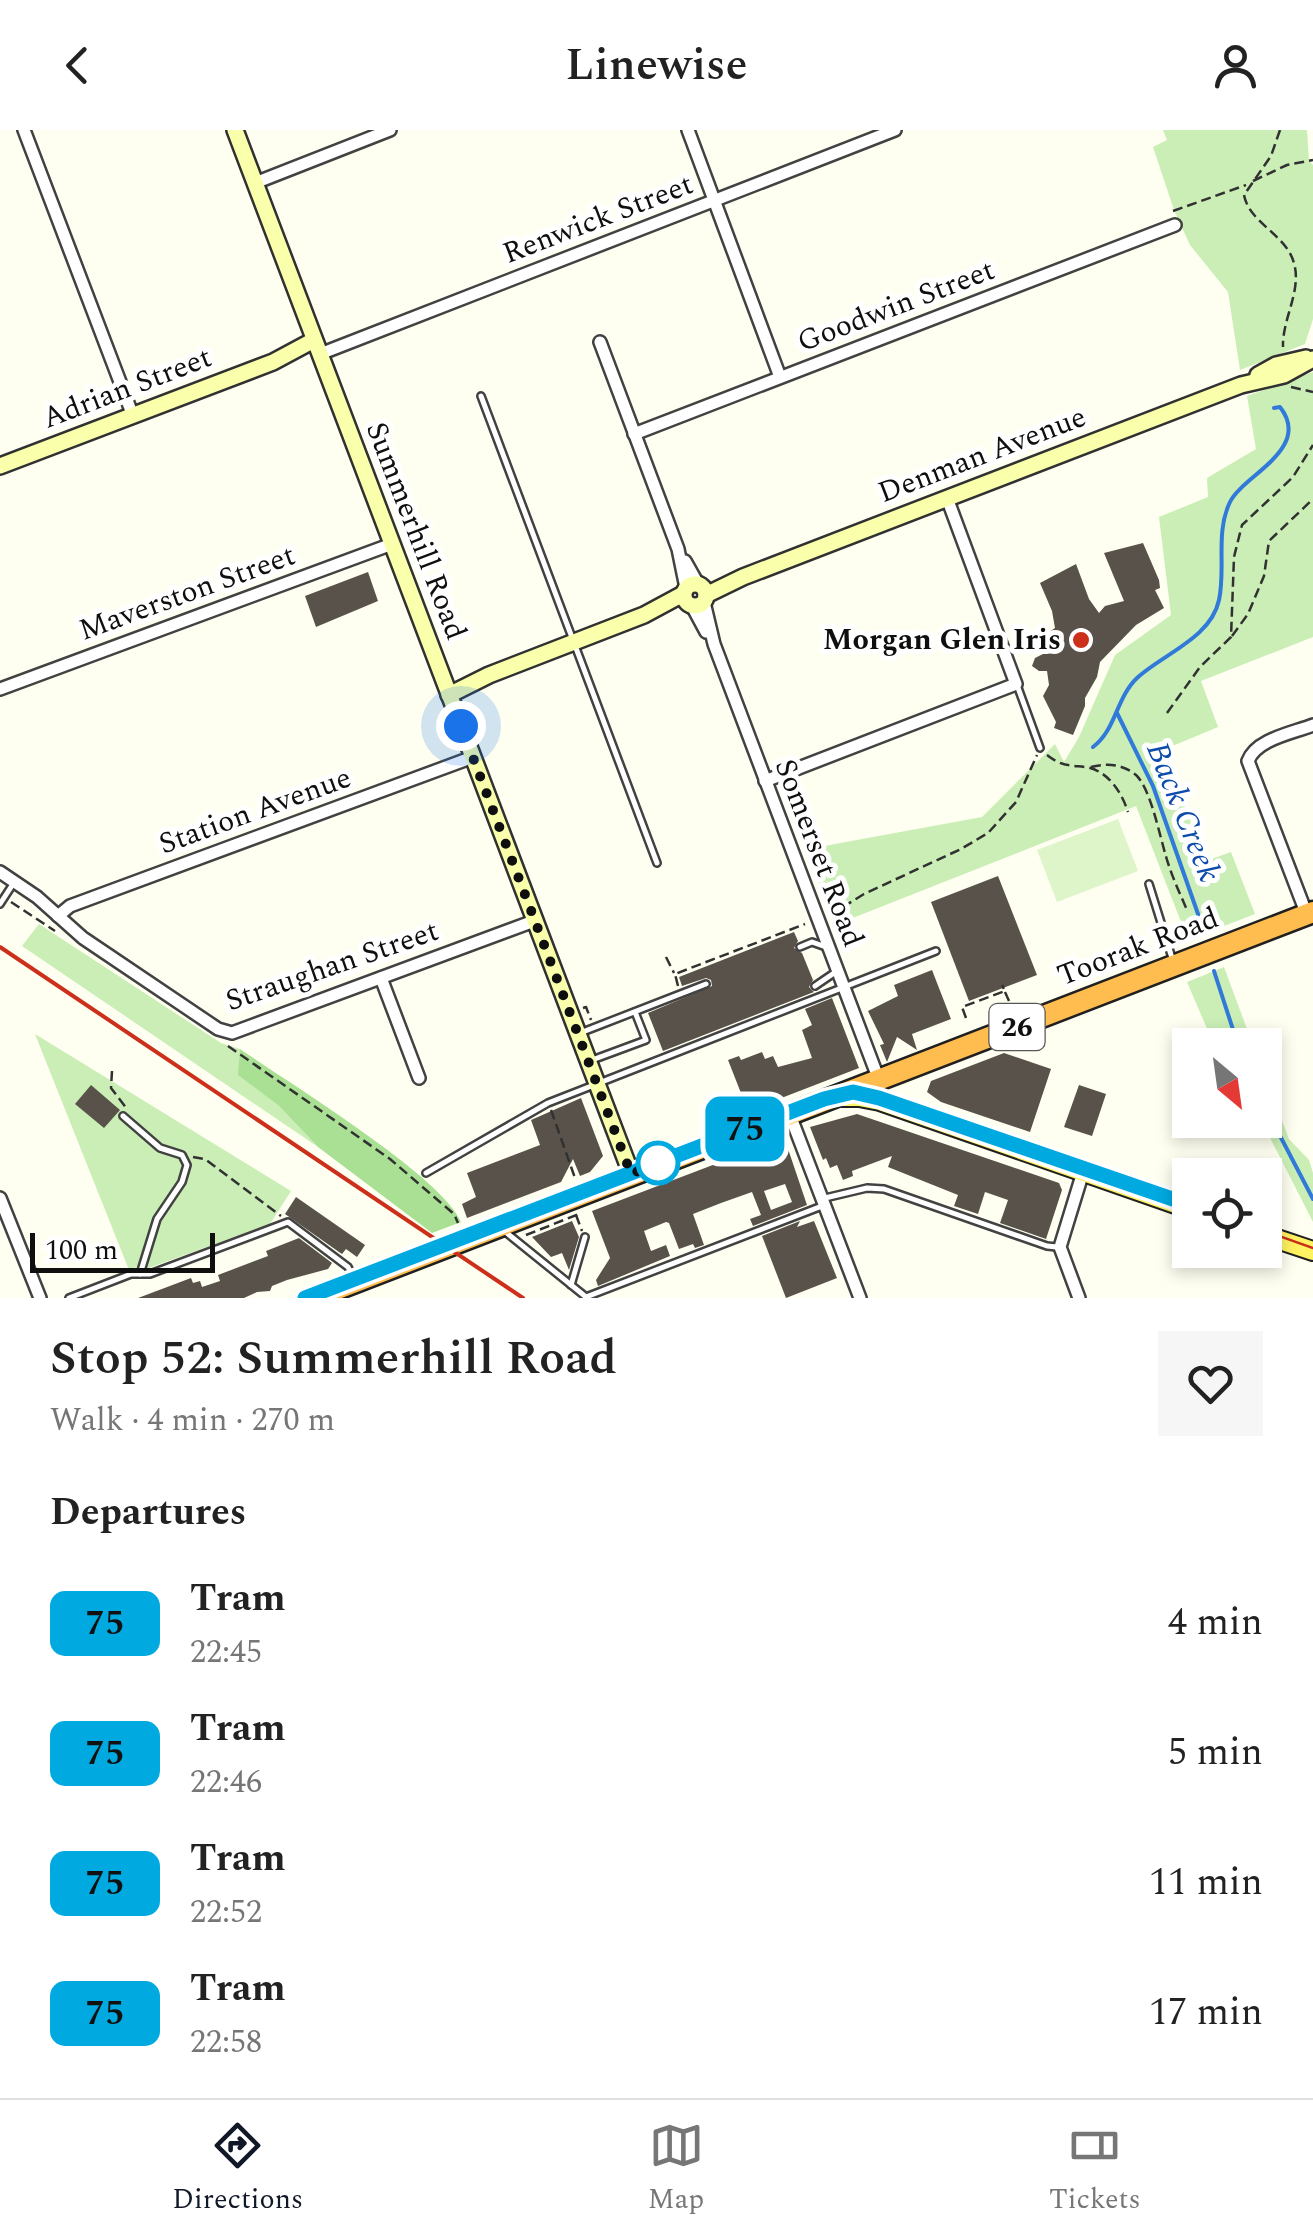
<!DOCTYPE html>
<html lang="en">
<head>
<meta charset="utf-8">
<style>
  body { margin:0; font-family:Spectral,serif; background:#f6f6f6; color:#222; height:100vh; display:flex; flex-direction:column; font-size:38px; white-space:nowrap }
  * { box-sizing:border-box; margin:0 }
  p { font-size:32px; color:#767676 }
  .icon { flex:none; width:55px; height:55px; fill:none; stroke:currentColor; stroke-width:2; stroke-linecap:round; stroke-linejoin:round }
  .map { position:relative; height:1168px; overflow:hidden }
  .side { display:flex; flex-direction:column; background:#fff; flex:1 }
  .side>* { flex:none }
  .badge { padding:0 20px; border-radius:15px; font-size:35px; line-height:65px }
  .needle { width:65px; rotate:151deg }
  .tools { position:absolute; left:1172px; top:898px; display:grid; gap:20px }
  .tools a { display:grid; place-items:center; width:110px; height:110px; border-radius:0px; background:#fff; box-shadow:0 5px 15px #0003; font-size:50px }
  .scale { position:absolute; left:30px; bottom:25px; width:185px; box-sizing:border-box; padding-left:10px; border:5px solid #0f0f0f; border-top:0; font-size:28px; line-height:35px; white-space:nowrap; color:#0f0f0f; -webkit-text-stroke:8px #fff; paint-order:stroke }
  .you { position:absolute; width:50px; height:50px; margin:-25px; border:8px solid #fff; border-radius:50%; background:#1a73e8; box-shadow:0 0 0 15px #1a73e833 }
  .map>.badge { position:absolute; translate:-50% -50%; box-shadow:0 0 0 5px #fff }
  h2 { padding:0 50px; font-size:38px; line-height:90px }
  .round { display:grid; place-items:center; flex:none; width:105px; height:105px; border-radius:0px; background:#f6f6f6 }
  .head { display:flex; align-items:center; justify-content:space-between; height:170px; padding:0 50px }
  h1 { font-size:48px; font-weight:600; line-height:75px }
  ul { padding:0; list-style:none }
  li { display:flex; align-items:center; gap:30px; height:130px; padding:0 50px }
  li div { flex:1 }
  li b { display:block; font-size:38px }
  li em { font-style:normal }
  li .badge { min-width:110px; font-weight:700; text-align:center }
  header { display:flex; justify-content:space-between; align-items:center; height:130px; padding:0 50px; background:#fff; font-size:45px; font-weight:600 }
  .tabs { display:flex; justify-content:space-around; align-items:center; height:140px; border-top:2px solid #e0e0e0; background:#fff; font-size:28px; color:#767676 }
  .tabs a { display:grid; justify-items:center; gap:5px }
  .tabs .selected { color:#111827 }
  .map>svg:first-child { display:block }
  .green { fill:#caeeb6 }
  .forest { fill:#a9e094 }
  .pitch { fill:#def4c9 }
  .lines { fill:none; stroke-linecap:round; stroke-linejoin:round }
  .stream { stroke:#317ad9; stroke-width:4 }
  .building { fill:#59524a; fill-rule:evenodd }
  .lane-casing { stroke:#424242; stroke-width:10 }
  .street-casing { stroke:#424242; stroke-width:16 }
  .secondary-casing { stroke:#313131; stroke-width:20 }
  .primary-casing { stroke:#202020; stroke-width:22 }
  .highway-casing { stroke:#202020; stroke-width:25 }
  .path { stroke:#313131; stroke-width:2.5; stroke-dasharray:10 5; stroke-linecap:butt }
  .lane { stroke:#fff; stroke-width:5 }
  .street { stroke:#fff; stroke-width:11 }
  .secondary { stroke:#faffac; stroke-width:15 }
  .primary { stroke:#fff361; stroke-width:18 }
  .highway { stroke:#ffbc4f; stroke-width:20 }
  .tram { stroke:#cc2f1a; stroke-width:2.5 }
  .rail { stroke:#cc2f1a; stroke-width:4 }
  .line-casing { stroke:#fff; stroke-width:22 }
  .line { stroke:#00a9e0; stroke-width:15 }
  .walk { stroke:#0f0f0f; stroke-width:10; stroke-dasharray:0 18 }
  .poi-dot { fill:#cc2f1a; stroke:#fff; stroke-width:4 }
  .stop-dot { fill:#fff; stroke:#00a9e0; stroke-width:5 }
  .labels { text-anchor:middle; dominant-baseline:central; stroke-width:10; stroke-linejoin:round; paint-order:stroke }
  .shield { fill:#fff; stroke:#575757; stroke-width:2.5 }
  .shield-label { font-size:28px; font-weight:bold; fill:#0f0f0f }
  .street-label { font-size:30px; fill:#0f0f0f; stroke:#fff }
  .poi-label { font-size:30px; font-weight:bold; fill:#0f0f0f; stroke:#fff; text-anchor:end }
  .water-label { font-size:32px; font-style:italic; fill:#0c4cac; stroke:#fff }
</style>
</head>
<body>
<header><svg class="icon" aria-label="back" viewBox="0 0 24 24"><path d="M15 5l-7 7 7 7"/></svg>Linewise<svg class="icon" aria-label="person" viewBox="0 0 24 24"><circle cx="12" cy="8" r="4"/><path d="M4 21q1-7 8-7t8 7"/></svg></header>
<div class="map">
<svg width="1313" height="1168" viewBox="0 0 1313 1168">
  <rect width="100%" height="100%" fill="#fffff1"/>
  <g class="green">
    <path d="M1163,0H1307L1309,31L1313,35V189L1305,214L1240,240L1228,162L1190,115L1174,80L1153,17L1167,10Z"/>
    <path d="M1313,242V507L1201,551L1218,597L1163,620L1206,731L1231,722L1255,784L1188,810L1136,676L835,795L808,722L824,716L982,687L1055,614L1064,632L1079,607L1115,525L1171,485L1159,387L1208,367L1207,348L1256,319L1247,266Z"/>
    <path d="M39,794L221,913L240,919L239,945L279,976L318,1017L22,816Z"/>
    <path d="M1224,837L1253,915H1214L1187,852Z"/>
    <path d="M35,904L291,1061L270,1094L146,1139L139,1136L129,1140Z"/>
    <path d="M1265,946L1289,1009L1309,1030L1313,1043V1092L1261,990H1265Z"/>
  </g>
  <path class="forest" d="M240,919C286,951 443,1047 461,1092L432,1103L318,1017L279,976L238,945Z"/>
  <path class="pitch" d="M1118,689L1138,741L1057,772L1037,720Z"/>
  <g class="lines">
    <g class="stream">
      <path d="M1117,583L1153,656L1204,801"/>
      <path d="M1093,617C1116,600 1116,568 1137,548C1163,524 1211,508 1219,470C1226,438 1215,403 1230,372C1242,346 1313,319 1280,277L1274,278"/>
      <path d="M1214,841L1238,915"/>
      <path d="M1265,977L1313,1069"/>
    </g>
  </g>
  <g class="building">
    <path d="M1143,413L1159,450L1160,458L1155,460L1164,478L1136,495L1100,532L1097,547L1085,568V576L1073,605L1054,598L1056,592L1043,566L1049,555L1047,541H1039L1032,536L1035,528L1043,524L1040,508L1055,498L1052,481L1040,453L1076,434L1089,469L1099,483L1105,476L1124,471L1104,423Z"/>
    <path d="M368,442L378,471L316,497L305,466Z"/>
    <path d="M998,746L1037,845L969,871L931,772Z"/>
    <path d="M794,802L798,811L794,818L802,823L813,850L809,857L814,862L663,921L648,883L712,856L711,850L706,848L682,856L679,847Z"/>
    <path d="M932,840L951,889L912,904L917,920L897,907L887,932L880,915L884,914L868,881L898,866L894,855Z"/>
    <path d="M832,868L859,938L748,981L728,930L739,926L741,930L762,922L765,929L773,926L778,937L812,928L802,900L812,895L805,879Z"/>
    <path d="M1004,923L1051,939L1030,1002L941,972L927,962L931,951Z"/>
    <path d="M91,955L120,980L104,998L75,974Z"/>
    <path d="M1079,955L1106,964L1092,1006L1064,997Z"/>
    <path d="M581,968L603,1026L590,1042L580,1046L573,1029L561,1052L467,1088L462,1074L476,1067L467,1043L540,1015L531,990Z"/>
    <path d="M857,984L1059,1053L1062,1060L1046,1109L1000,1093L1008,1070L985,1062L978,1084L954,1076L958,1065L888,1037L892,1026L852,1041L853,1046L843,1050L837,1035L830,1038L826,1028L823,1030L810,997Z"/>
    <path d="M781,1009L785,1010L807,1075L753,1096L750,1089L761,1085L752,1062L721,1073L693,1084L704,1115L695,1118L693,1114L679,1119L669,1093L666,1092L644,1101L651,1121L666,1115L670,1126L598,1156L596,1150L610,1128L592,1081ZM785,1054L792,1072L771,1080L764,1061Z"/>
    <path d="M296,1067L365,1115L357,1127L346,1119L342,1124L339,1122L285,1084Z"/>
    <path d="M572,1091L579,1107L569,1140L562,1123L551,1127L532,1107Z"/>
    <path d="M800,1091L797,1097L814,1091L837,1148L786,1168L762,1106Z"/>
    <path d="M299,1108L332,1133L328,1139L287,1150L272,1156L270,1161L257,1162L244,1168H138L191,1148L193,1153L200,1151L202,1157L220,1151L218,1145L268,1126L266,1121Z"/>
  </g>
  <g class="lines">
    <defs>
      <g id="lane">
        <path d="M481,266L657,733"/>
        <path d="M1017,555L1040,618"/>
        <path d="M1149,754L1172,828"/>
        <path d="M0,774L13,754"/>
        <path d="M800,817L812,812L826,817"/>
        <path d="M815,856L837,841"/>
        <path d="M580,903L706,854"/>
        <path d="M592,930L646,910L635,882"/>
        <path d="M123,986L160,1018L182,1025L187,1035L182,1052L157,1089L140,1144"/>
        <path d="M426,1043L548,973L936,821"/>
        <path d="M825,1068L867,1058L884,1059L1047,1116L1057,1117"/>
        <path d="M503,1100L586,1167L822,1076"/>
        <path d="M571,1155L585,1107"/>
        <path d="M69,1168L131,1144H150L288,1092L348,1137L352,1145"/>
      </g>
      <g id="street">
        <path d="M24,0L133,286"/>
        <path d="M688,0L780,247"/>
        <path d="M255,53L390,0"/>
        <path d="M600,212L678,419L686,458"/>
        <path d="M320,224L895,0"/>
        <path d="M634,304L1175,95"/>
        <path d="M685,431L698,454"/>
        <path d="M704,472L714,514L879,950"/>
        <path d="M692,476L706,502"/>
        <path d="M0,559L392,414"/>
        <path d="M765,651L1016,554L947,368"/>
        <path d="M0,742L37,767L83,808L218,899L232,903L534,791"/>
        <path d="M1307,785L1248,631C1256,609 1293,603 1313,595"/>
        <path d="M58,786L70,776L473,627"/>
        <path d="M381,848L419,948"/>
        <path d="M790,985L860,1168"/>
        <path d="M0,1068L40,1168"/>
        <path d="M1079,1168L1060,1117L1083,1042"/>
      </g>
      <g id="secondary">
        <path d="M235,0L632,1046"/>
        <path d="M1258,245L1276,235L1306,228"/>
        <path d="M0,336L273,232L314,210"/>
        <circle cx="695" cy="465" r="11"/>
        <path d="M706,465L743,447L1241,255L1284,245L1313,229"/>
        <path d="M449,565L489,545L644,485L683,464"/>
      </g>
      <g id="primary">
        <path d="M841,967H859L880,971L1190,1079"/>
        <path d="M1265,1105L1313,1121"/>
      </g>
      <path id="highway" d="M314,1168L1313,782"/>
    </defs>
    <use href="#lane" class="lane-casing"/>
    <use href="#street" class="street-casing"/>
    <use href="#secondary" class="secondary-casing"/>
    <use href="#primary" class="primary-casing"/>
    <use href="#highway" class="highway-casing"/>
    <g class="path">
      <path d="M1280,0L1271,26L1244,65C1249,93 1286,104 1294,133C1302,161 1282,189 1283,217"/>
      <path d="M1253,51L1287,35L1313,30"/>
      <path d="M1173,81L1246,55"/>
      <path d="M1291,257L1313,262"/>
      <path d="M1232,506L1248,484L1264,446L1269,411L1313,369"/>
      <path d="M1167,583L1200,537L1231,507L1234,427L1242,395L1293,347L1313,315"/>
      <path d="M1047,625C1061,636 1068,635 1085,637C1108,640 1122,663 1128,682"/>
      <path d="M1091,637C1107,633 1123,634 1136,645C1152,660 1161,714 1169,736C1174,751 1181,766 1187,780"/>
      <path d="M11,772L55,801"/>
      <path d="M830,785L864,764L961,719L988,703L1016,672L1037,625"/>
      <path d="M666,827L674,843"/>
      <path d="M678,856L675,844L805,794"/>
      <path d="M1005,862L1009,871"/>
      <path d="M583,878L586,877L591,890"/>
      <path d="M966,888L962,877L1005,861L1002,855"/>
      <path d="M228,916L390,1029L454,1084L458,1093"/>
      <path d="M112,941L111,958L127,979"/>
      <path d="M551,980L575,1048"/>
      <path d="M193,1027L205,1029L281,1086"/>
      <path d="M576,1085L582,1101"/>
      <path d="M526,1105L579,1084"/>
    </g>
    <use href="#lane" class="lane"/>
    <use href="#street" class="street"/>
    <use href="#secondary" class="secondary"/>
    <use href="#primary" class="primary"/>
    <use href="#highway" class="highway"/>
    <g class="tram">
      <path d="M1265,1101L1313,1118"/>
      <path d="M305,1168L824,969L853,962L879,967L1190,1075"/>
    </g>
    <path class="rail" d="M0,817L523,1168"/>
  </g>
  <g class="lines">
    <defs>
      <path id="line" d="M305,1168L824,969L853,962L879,968L1190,1075"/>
    </defs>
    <use href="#line" class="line-casing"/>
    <use href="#line" class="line"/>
    <path class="walk" d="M461,596L631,1044L658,1033"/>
  </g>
  <circle class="poi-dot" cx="1081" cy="510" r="10"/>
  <circle class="stop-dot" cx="658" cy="1033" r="20"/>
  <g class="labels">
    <rect class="shield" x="989.5" y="874" width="55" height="46" rx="8"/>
    <g class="shield-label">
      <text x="1017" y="897">26</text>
    </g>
    <g class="street-label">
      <text transform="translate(598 89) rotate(-21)">Renwick Street</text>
      <text transform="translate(896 176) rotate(-21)">Goodwin Street</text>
      <text transform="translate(127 258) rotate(-21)">Adrian Street</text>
      <text transform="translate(982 325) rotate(-21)">Denman Avenue</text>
      <text transform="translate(416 401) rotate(69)">Summerhill Road</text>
      <text transform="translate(187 463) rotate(-20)">Maverston Street</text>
      <text transform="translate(255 681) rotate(-20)">Station Avenue</text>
      <text transform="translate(819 723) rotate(69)">Somerset Road</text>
      <text transform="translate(1138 817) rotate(-21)">Toorak Road</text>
      <text transform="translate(332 836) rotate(-19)">Straughan Street</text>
    </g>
    <g class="poi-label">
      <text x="1061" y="510">Morgan Glen Iris</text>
    </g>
    <g class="water-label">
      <text transform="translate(1183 682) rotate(68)">Back Creek</text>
    </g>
  </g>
</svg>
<div class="tools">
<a><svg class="needle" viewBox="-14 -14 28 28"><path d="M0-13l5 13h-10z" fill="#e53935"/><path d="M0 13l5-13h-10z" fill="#767676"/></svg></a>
<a><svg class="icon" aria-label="locate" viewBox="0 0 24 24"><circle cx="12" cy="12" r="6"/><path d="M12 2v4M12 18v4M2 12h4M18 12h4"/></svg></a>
</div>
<div class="scale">100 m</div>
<div class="you" style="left:461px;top:596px"></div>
<b class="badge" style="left:745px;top:999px;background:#00a9e0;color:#111">75</b>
</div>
<section class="side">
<div class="head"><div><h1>Stop 52: Summerhill Road</h1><p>Walk · 4 min · 270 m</p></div><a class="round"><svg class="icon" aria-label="heart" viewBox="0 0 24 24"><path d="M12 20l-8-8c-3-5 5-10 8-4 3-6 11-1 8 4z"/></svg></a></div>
<h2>Departures</h2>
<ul>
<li><span class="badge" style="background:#00a9e0;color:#111">75</span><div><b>Tram</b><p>22:45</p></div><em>4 min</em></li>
<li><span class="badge" style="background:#00a9e0;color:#111">75</span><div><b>Tram</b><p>22:46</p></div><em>5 min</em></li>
<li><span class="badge" style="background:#00a9e0;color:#111">75</span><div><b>Tram</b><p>22:52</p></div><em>11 min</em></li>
<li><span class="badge" style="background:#00a9e0;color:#111">75</span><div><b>Tram</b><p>22:58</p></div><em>17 min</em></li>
</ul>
</section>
<nav class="tabs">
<a class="selected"><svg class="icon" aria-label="directions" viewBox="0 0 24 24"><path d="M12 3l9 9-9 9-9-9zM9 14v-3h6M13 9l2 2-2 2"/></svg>Directions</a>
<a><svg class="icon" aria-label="map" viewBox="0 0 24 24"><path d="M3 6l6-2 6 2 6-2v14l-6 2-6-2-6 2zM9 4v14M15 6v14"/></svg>Map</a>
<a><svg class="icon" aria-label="tickets" viewBox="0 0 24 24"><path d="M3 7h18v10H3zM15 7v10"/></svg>Tickets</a>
</nav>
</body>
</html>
